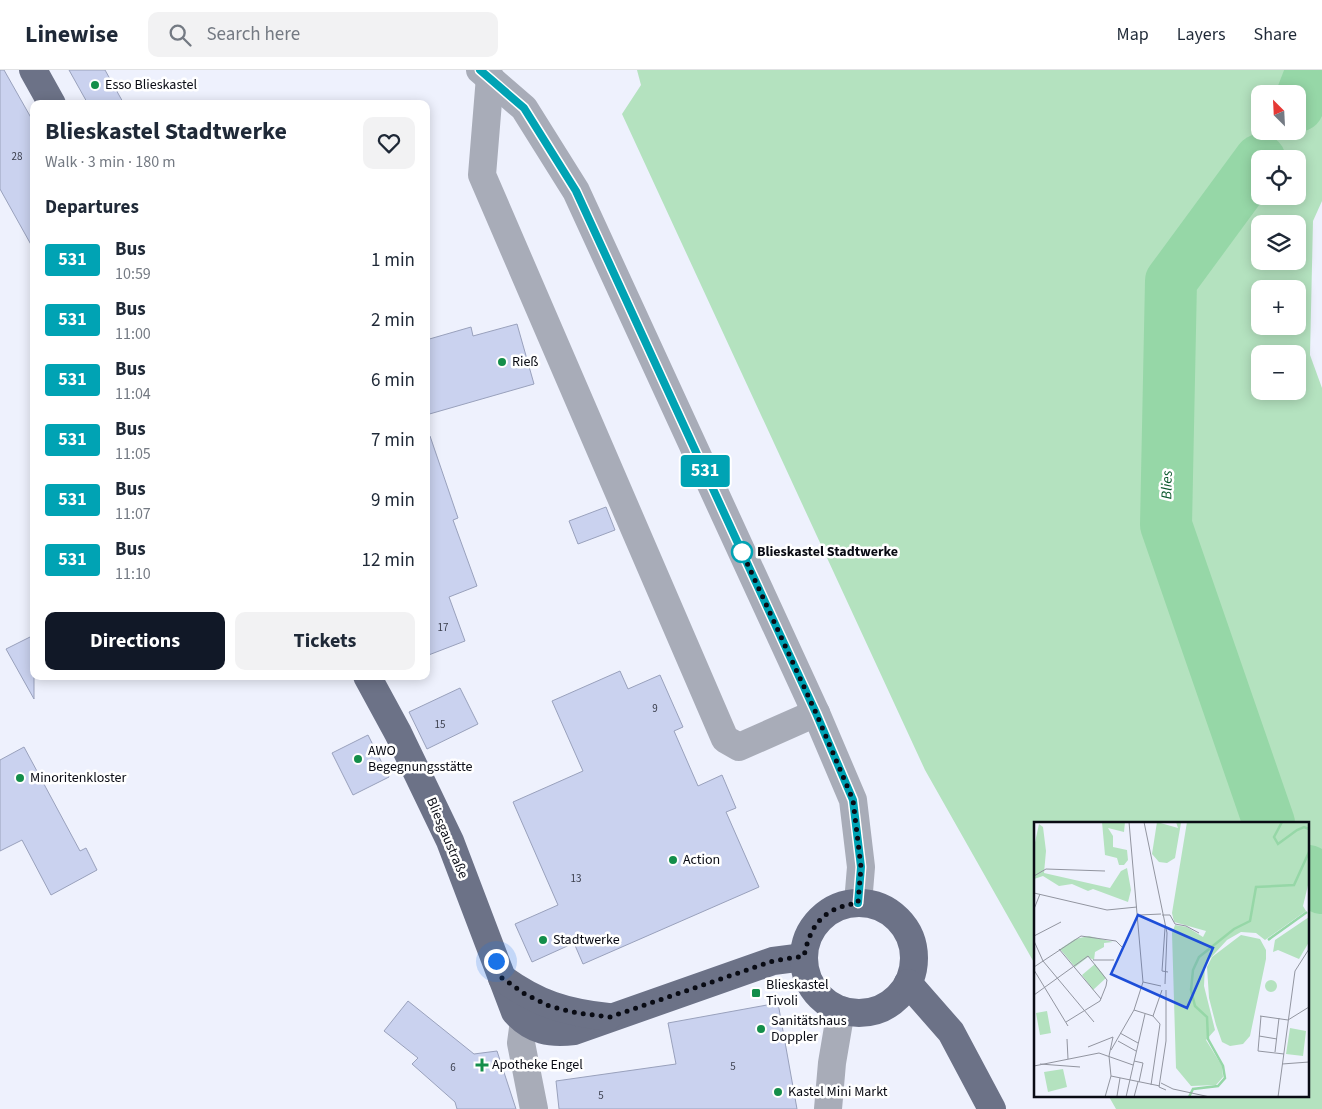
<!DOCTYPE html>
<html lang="en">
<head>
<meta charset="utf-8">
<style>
  body { margin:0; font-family:"Source Sans 3",sans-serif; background:#f2f2f3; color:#1f2937; height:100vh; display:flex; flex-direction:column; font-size:19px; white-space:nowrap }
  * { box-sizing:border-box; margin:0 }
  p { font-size:16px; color:#747a83 }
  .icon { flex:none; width:28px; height:28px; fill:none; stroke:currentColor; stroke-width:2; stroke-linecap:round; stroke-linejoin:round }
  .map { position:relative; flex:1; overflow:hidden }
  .sheet { position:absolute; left:30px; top:30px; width:400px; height:580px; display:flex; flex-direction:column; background:#fff; border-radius:10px; box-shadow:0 2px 12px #0003 }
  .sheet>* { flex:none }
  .badge { padding:0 10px; border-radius:4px; font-size:18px; line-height:32px }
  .needle { width:32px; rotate:336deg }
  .fabs { position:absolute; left:1251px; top:15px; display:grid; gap:10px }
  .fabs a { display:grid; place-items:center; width:55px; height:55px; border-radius:10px; background:#fff; box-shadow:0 2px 12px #0003; font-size:25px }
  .you { position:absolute; width:25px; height:25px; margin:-12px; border:4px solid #fff; border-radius:50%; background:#1a73e8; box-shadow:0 0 0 8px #1a73e833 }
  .map>.badge { position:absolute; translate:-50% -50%; box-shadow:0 0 0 2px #fff }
  h2 { padding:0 15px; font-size:19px; line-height:45px }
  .round { display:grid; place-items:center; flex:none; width:52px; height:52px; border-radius:10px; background:#f2f2f3 }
  .head { display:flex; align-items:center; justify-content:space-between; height:85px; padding:0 15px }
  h1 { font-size:24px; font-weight:700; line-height:38px }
  .cta { display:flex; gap:10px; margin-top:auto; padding:10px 15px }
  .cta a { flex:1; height:58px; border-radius:10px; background:#111827; color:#fff; font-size:20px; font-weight:700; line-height:58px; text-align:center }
  .cta a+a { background:#f2f2f3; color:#1f2937 }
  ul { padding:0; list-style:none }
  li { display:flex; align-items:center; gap:15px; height:60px; padding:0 15px }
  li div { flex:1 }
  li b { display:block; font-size:19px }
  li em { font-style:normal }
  li .badge { min-width:55px; font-weight:700; text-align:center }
  header { display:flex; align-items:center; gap:30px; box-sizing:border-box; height:70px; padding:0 25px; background:#fff; border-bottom:1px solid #e0e1e3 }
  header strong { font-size:24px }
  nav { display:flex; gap:28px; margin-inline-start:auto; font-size:18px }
  .search { width:350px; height:45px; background:#f2f2f3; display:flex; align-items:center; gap:12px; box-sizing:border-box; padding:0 18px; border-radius:10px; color:#747a83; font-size:19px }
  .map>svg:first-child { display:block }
  .green { fill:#b4e2bf; fill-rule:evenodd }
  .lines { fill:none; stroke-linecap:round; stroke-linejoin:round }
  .river { stroke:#96d7a7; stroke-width:52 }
  .building { fill:#cad2ef; stroke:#99a1bc }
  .minor { stroke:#a8acb8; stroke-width:28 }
  .major { stroke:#6c7287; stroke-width:28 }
  .line-casing { stroke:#fff; stroke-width:11 }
  .line { stroke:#00a3b4; stroke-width:8 }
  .walk { stroke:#090b14; stroke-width:5; stroke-dasharray:0 9 }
  .poi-dot { fill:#148e4a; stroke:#fff; stroke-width:2 }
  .stop-dot { fill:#fff; stroke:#00a3b4; stroke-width:2.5 }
  .labels { text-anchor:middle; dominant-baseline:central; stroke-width:5; stroke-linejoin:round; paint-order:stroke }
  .number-label { font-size:11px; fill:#393d4b }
  .poi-label { font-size:14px; fill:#090b14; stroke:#fff; text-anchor:start }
  .stop-label { font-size:14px; font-weight:bold; fill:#090b14; stroke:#fff; text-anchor:start }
  .street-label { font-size:14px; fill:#090b14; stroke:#fff }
  .water-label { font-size:15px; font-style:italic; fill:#0b572c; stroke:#fff }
  .inset-river { fill:none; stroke:#96d7a7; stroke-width:2.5 }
  .inset-road { fill:none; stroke:#9295a0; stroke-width:1 }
  .view { fill:#1d4ed8; fill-opacity:0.15; stroke:#1d4ed8; stroke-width:2.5 }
  .inset-edge { fill:none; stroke:#090b14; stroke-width:2.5 }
</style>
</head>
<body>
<header>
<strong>Linewise</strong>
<div class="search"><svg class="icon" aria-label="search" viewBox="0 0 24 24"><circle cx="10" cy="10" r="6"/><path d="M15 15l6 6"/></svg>Search here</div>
<nav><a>Map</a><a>Layers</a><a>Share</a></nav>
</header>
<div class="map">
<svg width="1322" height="1039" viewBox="0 0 1322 1039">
  <rect width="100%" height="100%" fill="#eef1fd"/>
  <path class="green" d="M637,0H1322V131L1313,151L1310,285L1322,318V1039H1116L1108,1025H1308V753H1036V896L925,700L622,44L641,15ZM1260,24H1298V61H1260ZM1260,89H1298V126H1260ZM1260,154H1298V191H1260ZM1260,219H1298V256H1260ZM1260,284H1298V321H1260Z"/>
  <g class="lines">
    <g class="river">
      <path d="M1298,36L1312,0"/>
      <path d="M1260,90L1171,211L1166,455L1269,753"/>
      <path d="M1308,801L1322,818"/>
    </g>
  </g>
  <g class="building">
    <path d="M0,0H4L34,53V180L0,119Z"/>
    <path d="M69,0H105L124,34H88Z"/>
    <path d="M517,254L534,314L426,345V270L471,257L473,266Z"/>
    <path d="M430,366L458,448L453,450L477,516L449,527L465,571L426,586V367Z"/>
    <path d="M606,437L615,460L578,474L569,451Z"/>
    <path d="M34,565V629L6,579Z"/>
    <path d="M620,601L628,619L660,605L683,657L674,661L698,716L722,705L736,738L726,742L759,817L583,894L574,873L532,892L515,854L558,835L513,732L583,701L552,631Z"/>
    <path d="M460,618L478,654L427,679L409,642Z"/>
    <path d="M368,665L389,707L353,725L332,683Z"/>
    <path d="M24,677L80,781L86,778L97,800L51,825L22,770L0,781V690Z"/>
    <path d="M408,931L474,984L497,981L516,1039H457L455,1032L412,994L418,988L384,961Z"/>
    <path d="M778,933L797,1039H559L556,1011L676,994L668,953Z"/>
  </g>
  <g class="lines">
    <g class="minor">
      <path d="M480,0L524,38L576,121L816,643L853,730L861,797L858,833"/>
      <path d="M490,7L482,105L725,669L739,677L816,643"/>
      <path d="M524,951L521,973L534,1039"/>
      <path d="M828,1039L832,993L841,940"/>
    </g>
    <g class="major">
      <path d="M33,0L52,34"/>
      <path d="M367,606L398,663L450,771L515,942C532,961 551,964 574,961L773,891L804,887"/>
      <circle cx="859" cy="888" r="55"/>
      <path d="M502,908C538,934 565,942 608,947"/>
      <path d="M908,913L951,962L992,1039"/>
    </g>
  </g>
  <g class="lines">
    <defs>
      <path id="line" d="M480,0L524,38L576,121L816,643L853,730L861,797L858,833"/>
    </defs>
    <use href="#line" class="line-casing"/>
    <use href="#line" class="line"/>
    <path class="walk" d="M496,891L502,908L525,924L549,936L577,943L610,947L773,891L804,886C811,853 824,838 858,833L861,797L853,730L816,643L742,482"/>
  </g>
  <g class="poi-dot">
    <circle cx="95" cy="15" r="5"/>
    <circle cx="502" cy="292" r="5"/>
    <circle cx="358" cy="689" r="5"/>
    <circle cx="20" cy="708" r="5"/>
    <circle cx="673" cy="790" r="5"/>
    <circle cx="543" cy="870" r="5"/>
    <rect x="751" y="918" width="10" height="10" rx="2.5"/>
    <circle cx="761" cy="959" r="5"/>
    <path d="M479.5 987.5h5v5h5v5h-5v5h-5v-5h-5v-5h5z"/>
    <circle cx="778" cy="1022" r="5"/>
  </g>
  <circle class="stop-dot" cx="742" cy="482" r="10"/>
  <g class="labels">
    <g class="number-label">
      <text x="17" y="86">28</text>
      <text x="443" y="557">17</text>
      <text x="655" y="638">9</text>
      <text x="440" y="654">15</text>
      <text x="576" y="808">13</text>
      <text x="733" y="996">5</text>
      <text x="453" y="997">6</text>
      <text x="601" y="1025">5</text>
    </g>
    <g class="poi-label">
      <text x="105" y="15">Esso Blieskastel</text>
      <text x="512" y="292">Rieß</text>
      <text x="368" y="681">AWO<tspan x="368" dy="16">Begegnungsstätte</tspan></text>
      <text x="30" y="708">Minoritenkloster</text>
      <text x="683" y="790">Action</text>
      <text x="553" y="870">Stadtwerke</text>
      <text x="766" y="915">Blieskastel<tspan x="766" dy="16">Tivoli</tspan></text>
      <text x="771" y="951">Sanitätshaus<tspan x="771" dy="16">Doppler</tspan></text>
      <text x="492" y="995">Apotheke Engel</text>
      <text x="788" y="1022">Kastel Mini Markt</text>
    </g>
    <g class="stop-label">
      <text x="757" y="482">Blieskastel Stadtwerke</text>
    </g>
    <g class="street-label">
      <text transform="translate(447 768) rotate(67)">Bliesgaustraße</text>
    </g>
    <g class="water-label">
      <text transform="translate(1167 415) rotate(-89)">Blies</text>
    </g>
  </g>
  <g transform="translate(1034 752)">
    <rect width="275" height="275" fill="#eef1fd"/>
    <path d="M68,0H91L90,10L74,6L79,14V25L93,28L94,38L90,43H85L83,36L71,33ZM123,0L144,6L142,0L147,1L141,36L133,41L125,40L118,32ZM153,0H275V59L269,84L272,89L231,118L222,111L207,110L193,118L171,142L170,164L181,208L172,218L188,244L189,255L182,263L157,264L142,246L138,111L141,103L153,105L169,115L172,109L140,100L138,91ZM5,2L9,5L12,29L10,51L76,66L87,49L93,46L97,68L94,80L59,67L54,69L38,62L25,64L9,54L0,57V25ZM275,95V120L265,137L244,128L239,130L241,118ZM207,113L226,117L232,128V137L216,214L209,222L196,224L188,220L182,203L175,176L173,145L178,135ZM55,114L79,120L70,121V125L61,130L60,138L54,135L41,145L26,127L41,117ZM61,142L72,156L59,168L48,153ZM231 164a6 6 0 1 1 12 0a6 6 0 1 1-12 0ZM13,189L17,211L6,213L2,191ZM256,206L272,209L269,234L252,232ZM29,247L33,265L14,270L10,250Z" fill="#b4e2bf"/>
    <path class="inset-river" d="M248,0L240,15L244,22L263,8L270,5L275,7M234,118L273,90M155,275L159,267L184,264L191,256L189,244L174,217L173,195L161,184L157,168L159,148L165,135L200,107L216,99L222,65L260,63L275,30"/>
    <path class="inset-road" d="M95,0L109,160L127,164M110,0L133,111L131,162M0,54L12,47L71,49M0,71L73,88L103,85M0,87L6,72M106,93L127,92M128,93H136L141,102L152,104L165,111M131,106L128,149L134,150M0,114L27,100M0,119L9,139L60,200M25,127L67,177M59,138H80M0,145L47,114L82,119L88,125M0,148L34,204M0,173L54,134L73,158L72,164L66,179L32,200M100,188L119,194L126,202L117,263M100,188L109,160M119,194L128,168M226,194L254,198L275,185M227,194L224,229L250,232M86,211L104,221M225,214L243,217M33,217L34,237M84,219L102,229M54,225L79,215M77,228L100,188M241,230L245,196M100,239L109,241L105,260M6,242L46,245M248,242L275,240M0,244L65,231L99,243M77,254L126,264M127,261L139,267L176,275M132,268L125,265L132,219V168M83,274L86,256M71,275L77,254L75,234L79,215M92,275L111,192M100,275L104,260M244,275L261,149L275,127"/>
    <path class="view" d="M104,93L179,126L153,186L77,152Z"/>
    <rect width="275" height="275" class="inset-edge"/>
  </g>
</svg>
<div class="fabs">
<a><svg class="needle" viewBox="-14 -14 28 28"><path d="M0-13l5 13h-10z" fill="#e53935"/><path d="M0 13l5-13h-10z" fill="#747a83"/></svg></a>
<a><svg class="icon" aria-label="locate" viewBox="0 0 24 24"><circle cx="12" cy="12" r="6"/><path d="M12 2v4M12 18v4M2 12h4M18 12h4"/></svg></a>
<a><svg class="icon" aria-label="layers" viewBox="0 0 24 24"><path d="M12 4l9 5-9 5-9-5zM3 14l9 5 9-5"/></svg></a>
<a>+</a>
<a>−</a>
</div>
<div class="you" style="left:496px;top:891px"></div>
<b class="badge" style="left:705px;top:401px;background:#00a3b4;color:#fff">531</b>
<section class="sheet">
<div class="head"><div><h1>Blieskastel Stadtwerke</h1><p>Walk · 3 min · 180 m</p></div><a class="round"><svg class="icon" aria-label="heart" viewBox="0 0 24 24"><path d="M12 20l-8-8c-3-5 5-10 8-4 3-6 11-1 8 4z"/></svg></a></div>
<h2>Departures</h2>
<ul>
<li><span class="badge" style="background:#00a3b4;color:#fff">531</span><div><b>Bus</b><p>10:59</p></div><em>1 min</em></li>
<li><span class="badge" style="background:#00a3b4;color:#fff">531</span><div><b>Bus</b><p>11:00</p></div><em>2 min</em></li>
<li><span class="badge" style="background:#00a3b4;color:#fff">531</span><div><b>Bus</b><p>11:04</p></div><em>6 min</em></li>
<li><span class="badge" style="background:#00a3b4;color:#fff">531</span><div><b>Bus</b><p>11:05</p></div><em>7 min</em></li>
<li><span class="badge" style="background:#00a3b4;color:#fff">531</span><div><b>Bus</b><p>11:07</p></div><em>9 min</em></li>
<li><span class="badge" style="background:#00a3b4;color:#fff">531</span><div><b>Bus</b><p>11:10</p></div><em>12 min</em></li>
</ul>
<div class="cta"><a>Directions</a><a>Tickets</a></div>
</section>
</div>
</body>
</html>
